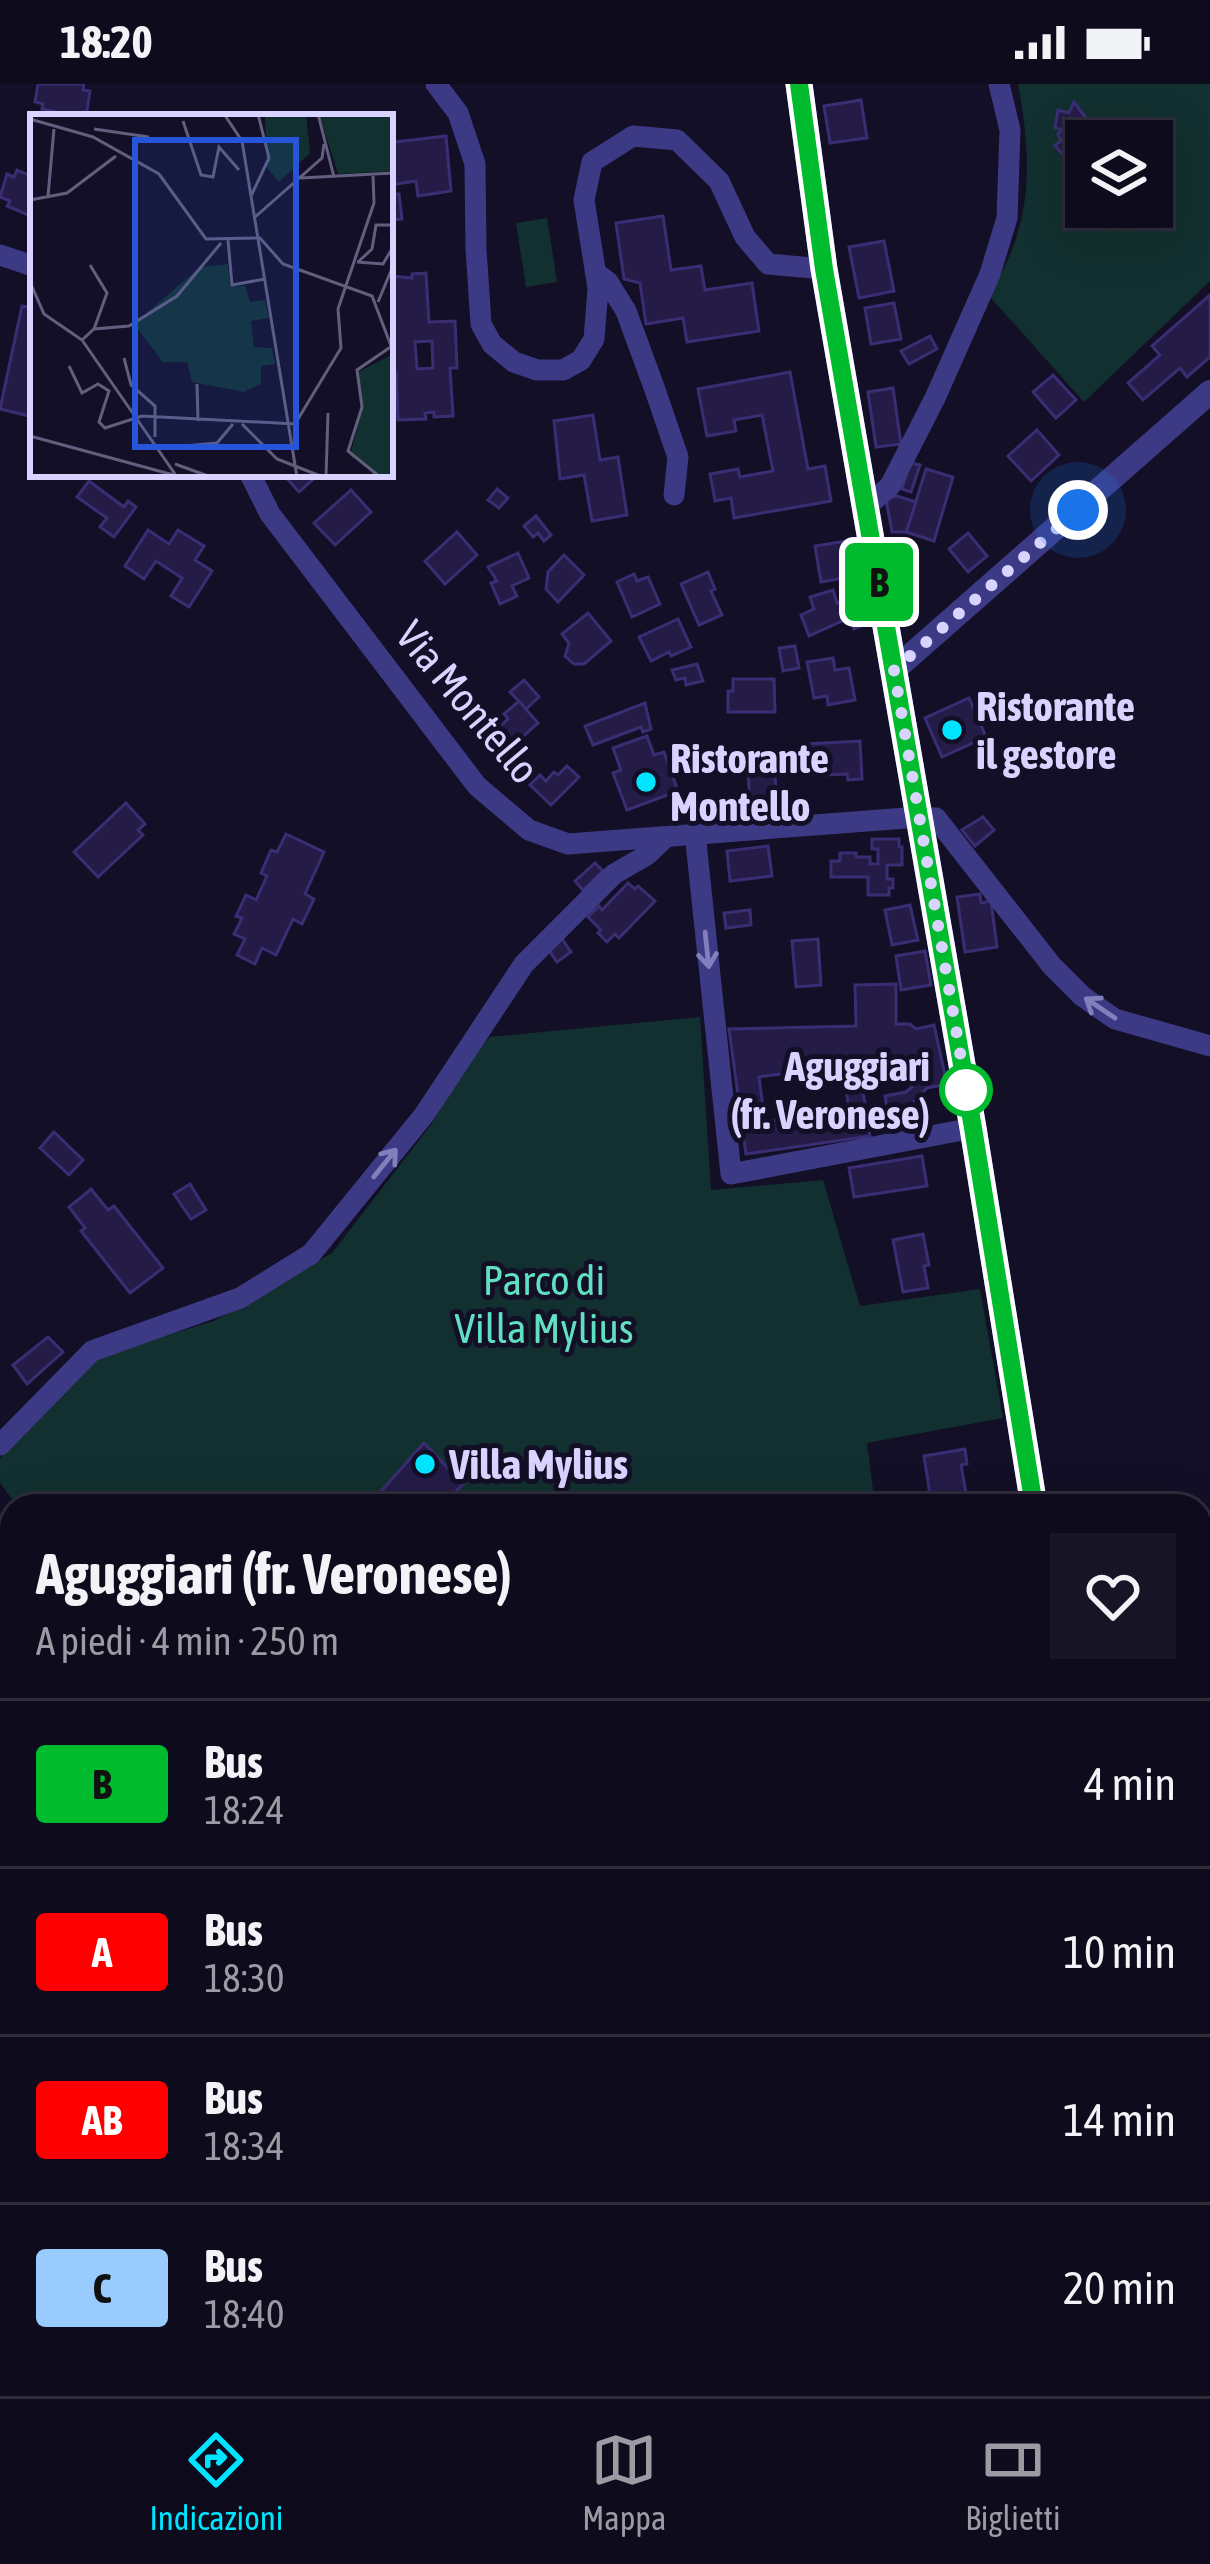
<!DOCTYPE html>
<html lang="it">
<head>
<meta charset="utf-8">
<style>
  body { margin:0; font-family:"Asap Condensed",sans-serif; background:#171425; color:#f1f3f6; height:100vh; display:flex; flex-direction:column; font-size:45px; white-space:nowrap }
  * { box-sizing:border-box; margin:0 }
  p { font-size:39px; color:#9b9ba3 }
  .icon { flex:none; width:66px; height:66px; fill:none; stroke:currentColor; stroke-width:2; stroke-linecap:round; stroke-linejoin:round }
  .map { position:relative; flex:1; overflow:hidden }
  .details { position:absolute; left:0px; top:1410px; width:1212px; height:903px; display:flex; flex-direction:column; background:#0e0b1c; border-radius:36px 36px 0 0; box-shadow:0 12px 48px #0002,0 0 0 3px #2e2b3b }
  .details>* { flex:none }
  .badge { padding:0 24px; border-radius:9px; font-size:42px; line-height:78px }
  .fabs { position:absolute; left:1065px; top:36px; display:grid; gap:24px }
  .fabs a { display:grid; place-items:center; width:108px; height:108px; border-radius:0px; background:#0e0b1c; box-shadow:0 12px 48px #0002,0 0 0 3px #2e2b3b; font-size:60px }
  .you { position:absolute; width:60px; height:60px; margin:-30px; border:9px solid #fff; border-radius:50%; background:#1a73e8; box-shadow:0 0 0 18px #1a73e833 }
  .map>.badge { position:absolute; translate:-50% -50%; box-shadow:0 0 0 6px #fff }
  .round { display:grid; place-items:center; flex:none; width:126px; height:126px; border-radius:0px; background:#171425 }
  .head { display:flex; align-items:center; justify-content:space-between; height:204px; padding:0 36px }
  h1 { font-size:57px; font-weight:700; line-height:90px }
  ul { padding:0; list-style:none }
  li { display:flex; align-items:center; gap:36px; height:168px; padding:0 36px; border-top:3px solid #2e2b3b }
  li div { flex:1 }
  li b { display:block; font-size:45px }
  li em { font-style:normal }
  li .badge { min-width:132px; font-weight:700; text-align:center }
  .status { display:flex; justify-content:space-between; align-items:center; height:84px; padding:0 60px; background:#0e0b1c; direction:ltr }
  .status svg { height:33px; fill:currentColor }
  .tab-bar { display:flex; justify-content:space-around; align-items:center; height:168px; border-top:3px solid #2e2b3b; background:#0e0b1c; font-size:33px; color:#9b9ba3 }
  .tab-bar a { display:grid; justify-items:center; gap:6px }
  .tab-bar .active { color:#00e5ff }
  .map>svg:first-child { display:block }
  .green { fill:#12302f; fill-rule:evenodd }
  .building { fill:#241b47; stroke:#3b2d73; stroke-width:3; fill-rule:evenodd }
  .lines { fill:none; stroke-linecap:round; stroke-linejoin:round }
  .minor { stroke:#3d3a85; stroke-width:21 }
  .tertiary { stroke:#3d3a85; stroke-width:24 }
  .secondary { stroke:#6f6bff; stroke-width:27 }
  .oneway { stroke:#837fbc }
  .line-casing { stroke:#fff; stroke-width:27 }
  .line { stroke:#00bb2d; stroke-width:18 }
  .walk { stroke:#d9d4ff; stroke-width:12; stroke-dasharray:0 21.6 }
  .poi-dot { fill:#00e5ff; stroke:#130f26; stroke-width:4.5 }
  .stop-dot { fill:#fff; stroke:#00bb2d; stroke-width:6 }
  .labels { text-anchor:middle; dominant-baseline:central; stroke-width:10; stroke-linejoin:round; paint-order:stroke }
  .street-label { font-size:42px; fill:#d9d4ff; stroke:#130f26 }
  .poi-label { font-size:42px; font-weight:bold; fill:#d9d4ff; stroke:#130f26; text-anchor:start }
  .stop-label { font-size:42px; font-weight:bold; fill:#d9d4ff; stroke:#130f26; text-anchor:end }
  .park-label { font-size:42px; fill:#5fe0c0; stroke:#130f26 }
  .inset-road { fill:none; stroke:#625e7d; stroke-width:3 }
  .view { fill:#2655da; fill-opacity:0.15; stroke:#2655da; stroke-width:6 }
  .inset-edge { fill:none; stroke:#d9d4ff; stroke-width:6 }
</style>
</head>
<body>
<div class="status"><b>18:20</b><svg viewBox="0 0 49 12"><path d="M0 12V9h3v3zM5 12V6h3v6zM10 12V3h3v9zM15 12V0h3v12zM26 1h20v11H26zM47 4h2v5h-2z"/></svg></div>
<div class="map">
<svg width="1210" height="2312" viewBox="0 0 1210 2312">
  <rect width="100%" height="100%" fill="#130f26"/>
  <g class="green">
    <path d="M1018,0H1210V197L1084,318L990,213C998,195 1008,178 1014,160C1033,108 1028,53 1018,0ZM1086,57H1152V123H1086Z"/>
    <path d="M547,134L557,198L526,203L516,139Z"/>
    <path d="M700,933L711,1106L823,1096L860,1222L980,1205L1003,1334L867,1359L875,1422H17L0,1399V1374L67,1297L108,1269L214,1237L332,1169L433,1038L470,973L490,953Z"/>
  </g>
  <g class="building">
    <path d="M38,0H84L83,6L90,7L86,33L55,32L56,28L42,25L43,20L35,18Z"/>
    <path d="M861,16L867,54L830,59L824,22Z"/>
    <path d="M1074,18L1097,49L1066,75L1055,61L1061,57L1058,50L1063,46L1055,44L1058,26L1069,29Z"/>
    <path d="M390,45H393L395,58L446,52L451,107L418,112L416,97L390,101Z"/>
    <path d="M17,86L33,93V133L7,122L10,117L0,113L7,90L14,93Z"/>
    <path d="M390,108L391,111L399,110L402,135L392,136L390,141Z"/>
    <path d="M663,132L671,186L701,182L705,206L752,199L759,247L687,258L683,234L646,240L640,199L624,195L616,139Z"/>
    <path d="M884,157L894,207L859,214L849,163Z"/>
    <path d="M426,189L429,238L455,237L457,284H450L453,332L434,333V328L425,329L426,335L398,336L396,288H390V192L412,194V190ZM432,257L433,284L417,285L415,258Z"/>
    <path d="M1210,211V273L1187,293L1180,284L1143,316L1128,299L1160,271L1152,262Z"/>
    <path d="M894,219L901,255L871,260L865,224Z"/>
    <path d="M22,222L33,224V333L0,325Z"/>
    <path d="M930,252L937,265L909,280L901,267Z"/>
    <path d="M790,288L808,385L825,382L831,417L734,434L731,414L715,417L710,390L738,385L740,393L773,387L762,331L734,336L736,347L707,352L698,305Z"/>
    <path d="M1053,291L1076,316L1056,334L1033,308Z"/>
    <path d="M893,304L901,360L876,363L868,308Z"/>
    <path d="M593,331L600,376L618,373L627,431L592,437L584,391L560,395L554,337Z"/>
    <path d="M1037,346L1059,371L1031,397L1008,372Z"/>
    <path d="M910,379L920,381L911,408L902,405Z"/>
    <path d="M926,385L953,393L934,457L906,448Z"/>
    <path d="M283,390H319L299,408Z"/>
    <path d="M89,397L124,423L128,417L136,423L114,453L100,443L107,434L77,413Z"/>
    <path d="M497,405L508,414L499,424L488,416Z"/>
    <path d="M351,406L371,428L335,461L314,439Z"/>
    <path d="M897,412L916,418L906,448H892L886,415Z"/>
    <path d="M536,432L551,451L544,457L538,449L533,453L524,442Z"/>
    <path d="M148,446L169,460L178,446L204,462L195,476L212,487L189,523L171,512L182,494L156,477L144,495L125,482Z"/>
    <path d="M457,448L477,471L445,500L425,477Z"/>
    <path d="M968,449L987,472L968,488L949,465Z"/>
    <path d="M860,455L866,490L821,498L815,462Z"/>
    <path d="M518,469L529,494L512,502L517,512L500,520L491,499L497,497L488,483Z"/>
    <path d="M564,471L584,491L558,518L546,505L548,488Z"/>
    <path d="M708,488L715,505L711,507L722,531L699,541L681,500Z"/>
    <path d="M634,490L637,497L648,493L660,520L632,533L617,498Z"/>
    <path d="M867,504L875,536L854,545L849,534L809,552L801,531L814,525L810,513L833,506L837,519Z"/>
    <path d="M588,529L611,557L584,580H574L565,572L569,559L562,550Z"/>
    <path d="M678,535L691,563L671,572L669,568L651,577L639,553Z"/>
    <path d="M795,562L799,584L783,587L779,564Z"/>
    <path d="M833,574L835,586L849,584L855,616L828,621L827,612L814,614L807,578Z"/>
    <path d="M697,580L703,597L686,601L685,594L676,596L672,586Z"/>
    <path d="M733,595H774L775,628H728V607H733Z"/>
    <path d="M524,596L539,613L526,625L510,608Z"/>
    <path d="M969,614L986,653L942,673L925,634Z"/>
    <path d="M519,617L538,639L503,670L488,653L508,635L504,630Z"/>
    <path d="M645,619L651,645L643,648L641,643L593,661L585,642Z"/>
    <path d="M647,652L654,671L664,668L678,707L627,726L613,689L621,686L613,664Z"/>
    <path d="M860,657L862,695L848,696L847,690L826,691L825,683L809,684L807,660Z"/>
    <path d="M774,680L777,716L750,718L748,690L762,688V681Z"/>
    <path d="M567,682L579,693L551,721L530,701L540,691L546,697L554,688L558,691Z"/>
    <path d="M126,719L145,740L138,746L143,751L98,793L74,768Z"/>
    <path d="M983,733L994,746L975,762L962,746Z"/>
    <path d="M286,750L324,768L305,810L314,815L302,840L293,835L276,871L262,864L255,880L237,871L245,855L234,850L242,834L236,832L246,811L256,816L267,792L261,789L271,766L277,768Z"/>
    <path d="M872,755H899V763H902V781H887V795H893V804H889V811H868V793H831V777H840V769H856V773H870V780H878V765H872Z"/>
    <path d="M768,762L772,792L730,797L727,767Z"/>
    <path d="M595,779L603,787L583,806L575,797Z"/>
    <path d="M628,799L635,805L638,802L655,817L619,854L615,850L607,858L598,849L601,846L588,833L599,822L602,826Z"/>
    <path d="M980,810L981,819L991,817L997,863L965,868L957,813Z"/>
    <path d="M910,821L918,856L892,861L885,826Z"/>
    <path d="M750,826L751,841L726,844L724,829Z"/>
    <path d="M562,855L571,868L557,878L548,865Z"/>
    <path d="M818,855L821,901L796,903L792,857Z"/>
    <path d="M925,867L931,901L901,906L896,872Z"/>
    <path d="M896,900V940H910L916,945L934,941L947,1000L927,1004L914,1017L917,1034L889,1038L885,1012L906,1008L912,1003L910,989L922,987L920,973L859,982L870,1052L746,1070L729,945L856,942L855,901ZM843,982L849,1026L765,1038L759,993Z"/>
    <path d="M54,1048L83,1076L69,1091L40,1064Z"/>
    <path d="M922,1072L927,1102L854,1113L849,1084Z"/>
    <path d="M190,1100L206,1126L191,1135L174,1110Z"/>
    <path d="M91,1105L108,1126L114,1122L163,1184L130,1209L81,1147L85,1144L69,1123Z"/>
    <path d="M923,1150L929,1181L924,1182L928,1204L903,1208L893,1156Z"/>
    <path d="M48,1253L63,1268L27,1300L13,1281Z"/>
    <path d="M424,1359L463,1400L442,1422H368Z"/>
    <path d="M965,1365L967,1380L961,1381L967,1415L942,1419L941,1409L930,1411L924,1372Z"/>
    <path d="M1206,1586L1210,1630L1200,1632V1587Z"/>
    <path d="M1200,1713H1210V1767L1200,1766Z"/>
    <path d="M1200,1787L1210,1789V1827L1200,1825Z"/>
    <path d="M0,2195L12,2198V2227L3,2225L0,2239Z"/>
    <path d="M1206,2245L1210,2275L1200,2277V2247Z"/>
    <path d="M0,2259L12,2262V2287L0,2284Z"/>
    <path d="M26,2301H88L86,2312H24Z"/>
    <path d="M653,2301H681L705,2312H648Z"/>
    <path d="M771,2301H807L801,2312H764Z"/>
    <path d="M872,2301H908L887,2312H878Z"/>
    <path d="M1037,2301H1074L1080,2304L1076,2312H1049L1052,2307L1043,2308Z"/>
    <path d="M1116,2301H1142L1144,2312H1117Z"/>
  </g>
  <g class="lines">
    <g class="minor">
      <path d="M436,0L458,29L475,80L476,165L481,240L492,260L514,278L537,286H563L581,276L594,255L598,204L584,116L592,78L633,52L677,56L719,97L745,153L768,180L824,185"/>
      <path d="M0,171L33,182"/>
      <path d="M596,189L608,198L626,227L654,303L678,373L674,411"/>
      <path d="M250,390L270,430L477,702L529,746L568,760L919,733L936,734L1052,882L1082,912L1115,935L1210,962"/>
      <path d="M866,423L890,402L935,314L990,190L1007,134L1010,46L999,0"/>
      <path d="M695,749L731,1090L973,1044"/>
      <path d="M0,1361L92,1267L240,1214L311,1170L424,1031L524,880L614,790L647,771L666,753"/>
      <path d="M0,1757L12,1747"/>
      <path d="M0,1864L12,1870"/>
      <path d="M0,2056L12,2072"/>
      <path d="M0,2105L12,2100"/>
      <path d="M1200,2137L1210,2126"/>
      <path d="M188,2301L196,2312"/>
      <path d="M1012,2301L1021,2312"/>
      <path d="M240,2312L421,2301"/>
    </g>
    <path class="tertiary" d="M894,586L1210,308"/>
    <g class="secondary">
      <path d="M799,0L824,185L973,1044L1034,1422"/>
      <path d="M1177,2301L1179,2312"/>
    </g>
  </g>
  <defs><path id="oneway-shaft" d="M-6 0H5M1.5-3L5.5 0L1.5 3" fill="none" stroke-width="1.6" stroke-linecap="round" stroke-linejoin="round" transform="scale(3)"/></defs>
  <g class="oneway">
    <use href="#oneway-shaft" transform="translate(707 866) rotate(84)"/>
    <use href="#oneway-shaft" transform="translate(1100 924) rotate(-146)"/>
    <use href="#oneway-shaft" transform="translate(385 1079) rotate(-51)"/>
  </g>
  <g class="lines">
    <defs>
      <path id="line" d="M799,0L824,185L973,1044L1034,1422"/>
    </defs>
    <use href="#line" class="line-casing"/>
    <use href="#line" class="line"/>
    <path class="walk" d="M966,1006L967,1009L894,586L1078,426"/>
  </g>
  <g class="poi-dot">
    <circle cx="952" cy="646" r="12"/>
    <circle cx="646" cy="698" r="12"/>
    <circle cx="425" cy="1380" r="12"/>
  </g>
  <circle class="stop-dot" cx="966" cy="1006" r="24"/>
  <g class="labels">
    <g class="street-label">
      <text transform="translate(468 618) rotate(50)">Via Montello</text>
    </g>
    <g class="poi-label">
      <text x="976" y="622">Ristorante<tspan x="976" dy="48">il gestore</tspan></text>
      <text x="670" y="674">Ristorante<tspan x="670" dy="48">Montello</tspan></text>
      <text x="449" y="1380">Villa Mylius</text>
    </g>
    <g class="stop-label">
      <text x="930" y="982">Aguggiari<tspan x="930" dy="48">(fr. Veronese)</tspan></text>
    </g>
    <g class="park-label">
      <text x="544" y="1196">Parco di<tspan x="544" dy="48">Villa Mylius</tspan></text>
    </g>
  </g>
  <g transform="translate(30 30)">
    <rect width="363" height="363" fill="#130f26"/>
    <path d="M235,0H276L280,39L249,68L237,54ZM289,0H363V57L308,60ZM198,150L200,173L215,172L220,188L235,186L239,204L221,207L224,233L242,234L245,250L231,252V270L214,278L162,268L157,248H133L104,210L170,153ZM363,240V363H354L320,342L332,296L328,258Z" fill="#12302f"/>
    <path class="inset-road" d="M194,0L212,27L267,363M288,0L304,63M0,5L63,23L129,60L176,125L230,124L253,150L342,182L363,237M153,7L171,61L183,63L189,33L209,56M64,15L119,23M271,64L363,59M18,82L24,15M221,82L239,44L228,0M0,86L37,79L86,42M224,104L292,44L294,30M198,126L202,171L235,165M327,148L353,150L363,133M328,148L342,135L346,111H363M60,151L77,179L64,215M0,168L14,200L52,226L145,360M348,188L363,152M52,226L64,215L99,212L147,182L191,129M94,244L101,271L125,292V323M39,252L52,279L68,270L79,277L69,308L75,314L112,302L265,310L311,234L308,195L344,89L343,61M167,270L168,307M212,310L247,345L293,363M0,322L151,363M132,334L187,329L203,310M145,350L181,363M296,363L298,299M350,363L318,337L332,293L327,256L362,232"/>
    <path class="view" d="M105,26H266V333H105Z"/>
    <rect width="363" height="363" class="inset-edge"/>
  </g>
</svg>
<div class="fabs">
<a><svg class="icon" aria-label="layers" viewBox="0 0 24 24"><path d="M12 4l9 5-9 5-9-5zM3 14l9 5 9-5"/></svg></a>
</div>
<div class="you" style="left:1078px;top:426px"></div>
<b class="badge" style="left:879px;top:498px;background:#00bb2d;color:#111">B</b>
<section class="details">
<div class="head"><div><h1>Aguggiari (fr. Veronese)</h1><p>A piedi · 4 min · 250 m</p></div><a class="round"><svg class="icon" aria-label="heart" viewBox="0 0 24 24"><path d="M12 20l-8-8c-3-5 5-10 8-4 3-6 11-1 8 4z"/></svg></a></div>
<ul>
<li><span class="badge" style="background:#00bb2d;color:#111">B</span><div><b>Bus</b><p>18:24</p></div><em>4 min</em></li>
<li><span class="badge" style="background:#f00;color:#fff">A</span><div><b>Bus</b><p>18:30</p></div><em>10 min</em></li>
<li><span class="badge" style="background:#f00;color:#fff">AB</span><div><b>Bus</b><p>18:34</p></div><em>14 min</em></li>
<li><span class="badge" style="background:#99cbff;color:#111">C</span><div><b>Bus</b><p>18:40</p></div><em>20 min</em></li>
</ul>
</section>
</div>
<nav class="tab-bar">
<a class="active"><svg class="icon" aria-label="directions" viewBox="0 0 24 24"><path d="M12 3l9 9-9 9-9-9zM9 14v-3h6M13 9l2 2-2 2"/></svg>Indicazioni</a>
<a><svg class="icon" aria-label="map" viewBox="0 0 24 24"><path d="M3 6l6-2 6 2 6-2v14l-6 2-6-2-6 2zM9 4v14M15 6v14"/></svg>Mappa</a>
<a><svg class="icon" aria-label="tickets" viewBox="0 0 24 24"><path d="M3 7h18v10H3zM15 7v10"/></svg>Biglietti</a>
</nav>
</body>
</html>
